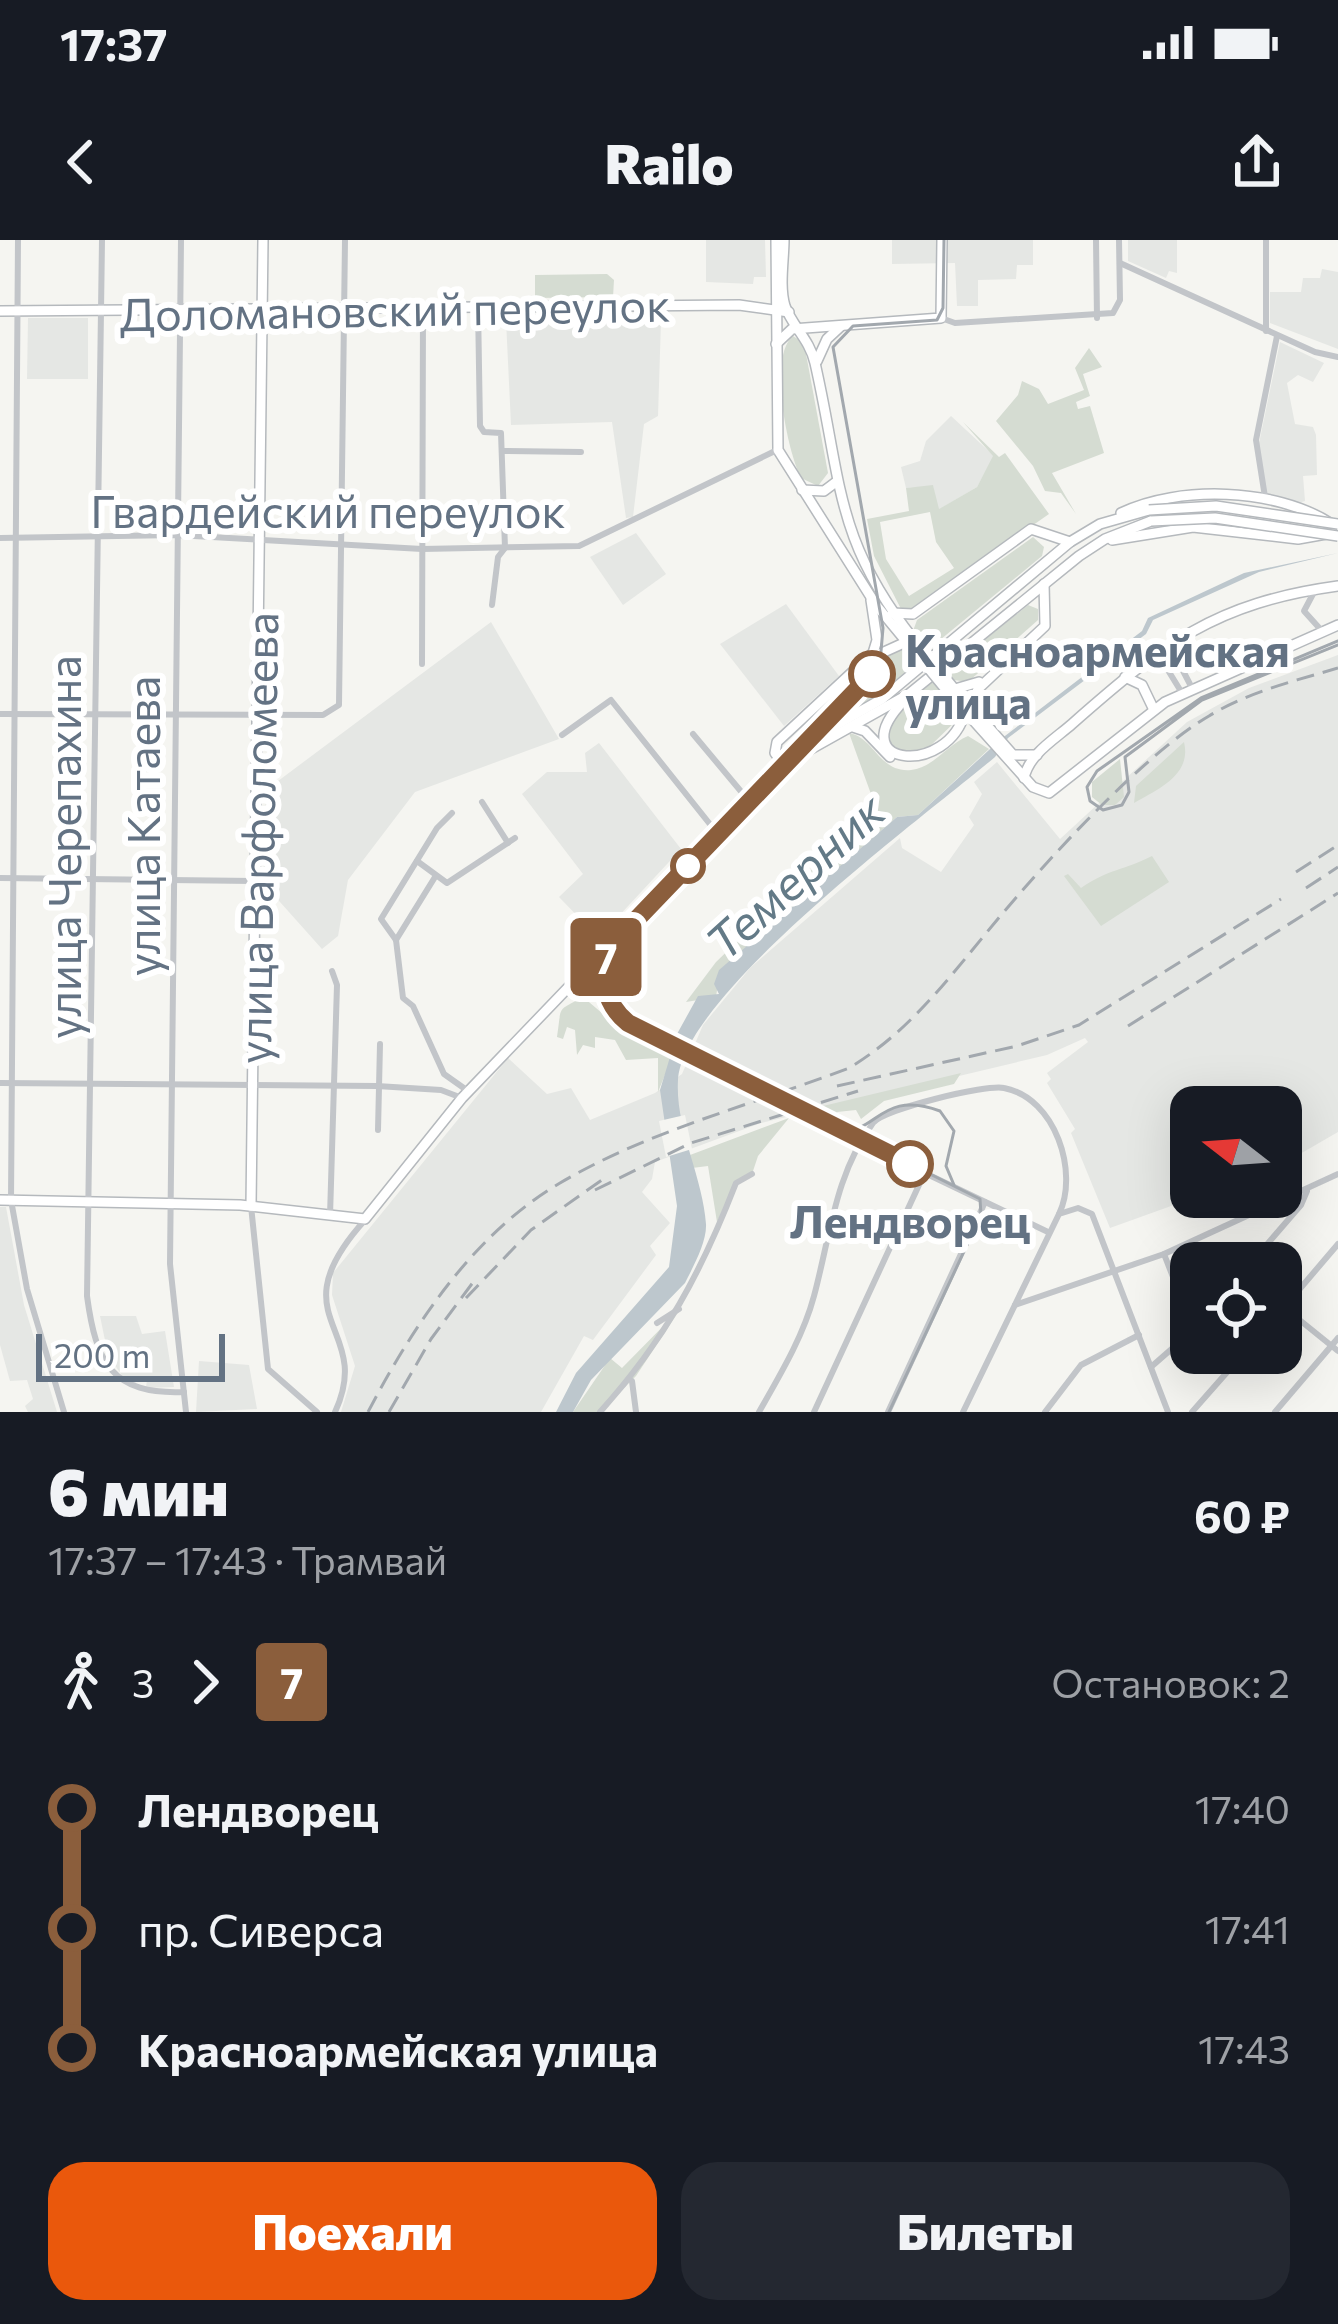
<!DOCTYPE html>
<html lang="ru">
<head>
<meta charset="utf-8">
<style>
  body { margin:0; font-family:Commissioner,sans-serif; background:#242831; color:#f1f3f6; height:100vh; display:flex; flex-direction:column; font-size:45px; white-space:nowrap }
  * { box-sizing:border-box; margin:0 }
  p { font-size:39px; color:#9ea1a6 }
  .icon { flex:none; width:66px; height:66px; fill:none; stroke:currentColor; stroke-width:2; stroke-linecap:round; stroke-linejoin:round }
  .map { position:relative; height:1172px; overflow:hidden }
  .side { display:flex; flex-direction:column; background:#171b24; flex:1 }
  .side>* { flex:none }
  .badge { padding:0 24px; border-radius:9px; font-size:42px; line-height:78px }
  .needle { width:78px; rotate:287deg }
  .controls { position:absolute; left:1170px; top:846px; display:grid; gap:24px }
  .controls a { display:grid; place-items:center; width:132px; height:132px; border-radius:24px; background:#171b24; box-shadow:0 12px 48px #0002; font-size:60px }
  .scale { position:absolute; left:36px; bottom:30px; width:189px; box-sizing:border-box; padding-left:12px; border:6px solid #637283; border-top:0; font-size:33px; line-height:42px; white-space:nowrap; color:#637283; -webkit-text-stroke:9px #fff; paint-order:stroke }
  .map>.badge { position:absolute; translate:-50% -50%; box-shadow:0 0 0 6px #fff }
  .legs { display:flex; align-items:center; gap:18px; height:132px; padding:0 48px; font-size:39px }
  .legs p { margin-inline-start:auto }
  .headline { display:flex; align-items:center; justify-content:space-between; height:204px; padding:0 48px }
  h1 { font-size:66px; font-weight:800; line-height:90px }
  .button { display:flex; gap:24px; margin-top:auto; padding:24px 48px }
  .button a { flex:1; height:138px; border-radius:36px; background:#ea580c; color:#fff; font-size:48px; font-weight:800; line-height:138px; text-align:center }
  .button a+a { background:#242831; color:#f1f3f6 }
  ul { padding:0 48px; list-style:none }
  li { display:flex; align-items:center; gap:42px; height:120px; font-size:45px }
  li i { display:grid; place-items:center; width:18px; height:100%; margin:0 15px; background:currentColor }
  li i::after { content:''; width:30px; height:30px; margin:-15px; border:9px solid; border-radius:50%; background:#171b24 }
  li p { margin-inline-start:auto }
  li:first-child i { background:linear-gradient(#0000 50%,currentColor 0) }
  li:last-child i { background:linear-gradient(currentColor 50%,#0000 0) }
  .status { display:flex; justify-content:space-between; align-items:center; height:84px; padding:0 60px; background:#171b24; direction:ltr }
  .status svg { height:33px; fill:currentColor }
  header { display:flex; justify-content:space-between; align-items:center; height:156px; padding:0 48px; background:#171b24; font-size:54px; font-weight:800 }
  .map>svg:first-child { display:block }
  .built { fill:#e5e7e4 }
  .green { fill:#d5dcd2; fill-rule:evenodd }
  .water { fill:#bdc7cd }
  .pier { fill:#f5f5f1 }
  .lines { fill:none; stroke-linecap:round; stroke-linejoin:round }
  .major-casing { stroke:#b5b9bd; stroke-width:12 }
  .minor { stroke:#c2c5c9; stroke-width:6 }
  .major { stroke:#fff; stroke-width:9 }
  .tram { stroke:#a2a8ae; stroke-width:3 }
  .rail { stroke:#a2a8ae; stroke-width:3; stroke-dasharray:18 9; stroke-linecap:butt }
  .major-bridge-casing { stroke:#b5b9bd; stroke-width:12; stroke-linecap:butt }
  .minor-bridge { stroke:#c2c5c9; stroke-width:6 }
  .major-bridge { stroke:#fff; stroke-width:9 }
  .line-1-casing { stroke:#fff; stroke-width:27 }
  .line-1 { stroke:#8b5e3c; stroke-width:18 }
  .stop-1-dot { fill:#fff; stroke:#8b5e3c; stroke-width:6 }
  .labels { text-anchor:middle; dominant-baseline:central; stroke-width:12; stroke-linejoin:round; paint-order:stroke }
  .street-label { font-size:45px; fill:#637283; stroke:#fff }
  .stop-label { font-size:45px; font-weight:bold; fill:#637283; stroke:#fff; text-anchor:start }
  .water-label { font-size:48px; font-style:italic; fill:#637a87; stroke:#fff }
</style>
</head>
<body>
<div class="status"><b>17:37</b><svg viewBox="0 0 49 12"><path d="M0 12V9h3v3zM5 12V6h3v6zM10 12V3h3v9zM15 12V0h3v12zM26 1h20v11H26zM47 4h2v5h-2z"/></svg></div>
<header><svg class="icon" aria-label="back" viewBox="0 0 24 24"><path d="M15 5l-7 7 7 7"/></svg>Railo<svg class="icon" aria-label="share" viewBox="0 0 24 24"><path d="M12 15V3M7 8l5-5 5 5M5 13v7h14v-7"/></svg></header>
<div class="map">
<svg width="1338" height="1172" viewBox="0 0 1338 1172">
  <rect width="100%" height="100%" fill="#f5f5f1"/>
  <g class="built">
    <path d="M706,0H765L766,37H754L753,44L706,42Z"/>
    <path d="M892,0H1033V25H1017L1016,39L978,40V66H957L955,23L892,24Z"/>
    <path d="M1128,0H1177V33L1169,31L1166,38L1128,21Z"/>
    <path d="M1322,29L1338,32V109L1270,83V52H1301L1303,38H1320Z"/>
    <path d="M28,78H88V139H27Z"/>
    <path d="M506,80L661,81L658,176L644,184L633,277L626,278L612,182L511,185Z"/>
    <path d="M1280,102L1324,123L1313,142L1298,135L1287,143L1295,184L1313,187L1316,195L1317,235L1303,236L1305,261L1299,263L1267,257L1258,208Z"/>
    <path d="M951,176L994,216L977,247L938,270L933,246L906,248L901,227L920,221L926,201Z"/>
    <path d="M636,293L666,334L623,365L590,317Z"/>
    <path d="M786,364L839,436L784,486L720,404Z"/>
    <path d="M491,382L559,499L415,552L348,640L338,696L322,709L263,643L266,550Z"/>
    <path d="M1338,415V892L1281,925V867H1191V957H1196L1110,988L1071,893L1075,889L1047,843L1051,839L1047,833L1088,802L1085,798L1047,815L761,883L655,922L652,939L642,952L670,983L650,1006L656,1015L593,1100L584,1096L541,1172H341L355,1126L332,1055L333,1033L508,818L547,854L571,848L590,880L655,853L682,834L703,785L750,728L900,598L902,608L941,632L974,585L969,577L982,554L974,542L997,522L1060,599L1187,482L1249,448Z"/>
    <path d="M599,503L681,609L603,693L591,690L559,657L583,634L522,554L547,532H587L585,513Z"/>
    <path d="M0,967H6L24,1065L57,1172H28L25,1166L33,1159L27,1140L10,1141L0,1105Z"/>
    <path d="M100,1076H136L142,1094L165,1091L174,1147L146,1148L147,1139L137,1137L135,1145L125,1140L108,1115Z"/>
    <path d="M199,1121L249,1125L257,1169L196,1172Z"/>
  </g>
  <g class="green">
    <path d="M607,34L614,40L613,57L535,58V35Z"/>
    <path d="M793,96L804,103L828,233L818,246L801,238C787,211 768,116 793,96Z"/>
    <path d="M1089,108L1102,127L1083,134L1090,156L1076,162L1078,169L1090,166L1104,213L1052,233L1076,274L1061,253L1045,251L1033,226L996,181L1018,155L1022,141L1039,149L1048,164L1084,150L1075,128Z"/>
    <path d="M963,182L999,217L1005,213L1049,274L912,370L901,369L874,316L867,279L909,271L906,248L933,245L939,269L977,247L993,216ZM930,272L936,302L954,328L909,356L886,319L880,282Z"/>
    <path d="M1033,297L1044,307L1042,316L929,409L913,391L917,380Z"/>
    <path d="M1028,365L1038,369V380L968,442L954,440L947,430Z"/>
    <path d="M904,405L917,421L879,457L828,482L890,412Z"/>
    <path d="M933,442L959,478L923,513L911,517L891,506C882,477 914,458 933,442Z"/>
    <path d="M849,493C874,497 879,533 911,530C933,528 948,504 968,496L989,509L918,575L897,577L720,730L716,757L686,762L716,722L876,568Z"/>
    <path d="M1184,502C1192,535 1158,549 1134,563L1136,546Z"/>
    <path d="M1120,519L1124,557L1115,565H1102L1092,557V542Z"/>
    <path d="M1152,616L1169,642L1101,686L1064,636L1068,634L1081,648C1110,628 1123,631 1152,616Z"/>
    <path d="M583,757L622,790L673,815L658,852V818L626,820L615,800L595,797V808L583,805L577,815L575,790L567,787L563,799L557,797C562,764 556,772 583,757Z"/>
    <path d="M961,833L954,844L884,861L861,879L856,870L837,872L845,889L825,879L823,866Z"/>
    <path d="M789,878L758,916L752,934L738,939L717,982L708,926L692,928L690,915Z"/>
    <path d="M681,1068L636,1136L600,1172H573L610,1118L622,1128Z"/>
  </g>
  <path class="water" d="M1338,313L1259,332L1153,380L1146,394L1008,498L995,517C925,576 683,754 678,840C675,888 703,937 706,984C707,1002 693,1027 685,1043L591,1140L573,1172H556L576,1133L669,1027L677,966L660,850L677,794L698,756L719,754L714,744L719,730L897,577L918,575L1001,499L1142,391L1148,378L1244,333Z"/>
  <path class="pier" d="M685,875L692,909L666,917L659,881Z"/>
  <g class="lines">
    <defs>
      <g id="major">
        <path d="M776,0L778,210L876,365L910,406"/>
        <path d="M784,0C784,19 779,47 785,66C792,86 810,100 815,123C842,241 834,300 915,401"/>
        <path d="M0,71L739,65L789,72"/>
        <path d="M776,104L792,89L941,78L942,0"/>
        <path d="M817,121L827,99L841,86"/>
        <path d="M802,250L824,251L836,242"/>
        <path d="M1121,273C1179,245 1275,248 1330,283"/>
        <path d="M1112,300L1193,287L1298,299L1326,294"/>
        <path d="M892,373L913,374L1031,289L1070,302"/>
        <path d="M873,417L906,402"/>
        <path d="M1125,437L1142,445L1154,470"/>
        <path d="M954,448L1013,515H1037"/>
        <path d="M955,449L979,442"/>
        <path d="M947,451L1033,547L1049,553L1165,462L1338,385"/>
        <path d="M899,466C846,527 948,536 965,472"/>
        <path d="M971,467L978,449L1045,386L1044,344"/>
        <path d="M853,487L865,491L890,517"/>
        <path d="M793,519L909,454L1079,316L1105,299L1151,281"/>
        <path d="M784,525L775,513L777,502L873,413L877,400L871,360"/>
        <path d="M1024,538C1029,514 1055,499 1072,484C1163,404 1214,363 1338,346"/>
        <path d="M0,960L240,965L365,979L462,858L801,505L882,459L1070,302L1100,284L1149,270"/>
        <path d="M251,966L263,0"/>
      </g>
    </defs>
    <use href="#major" class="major-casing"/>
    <g class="minor">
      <path d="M18,0L11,960L27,1049L64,1172"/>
      <path d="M102,0L87,1056C96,1123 112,1155 184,1152"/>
      <path d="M181,0L170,1024L186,1172"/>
      <path d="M1096,0L1097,78"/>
      <path d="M1266,0V91"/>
      <path d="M1120,23L1315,112L1338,117"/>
      <path d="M478,67L480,186L484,192L501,193L505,308L498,317L492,365"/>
      <path d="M941,78L955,83L1113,73L1120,60L1119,0"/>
      <path d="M502,211L581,212"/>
      <path d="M1265,257L1256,200L1277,96"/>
      <path d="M0,298L176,295L422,309L579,306L777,210"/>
      <path d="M1313,354L1304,371L1322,391"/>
      <path d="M1170,406L1192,448"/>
      <path d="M1158,414L1182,453"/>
      <path d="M422,424L423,67"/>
      <path d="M0,474L323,475L339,465L345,0"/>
      <path d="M693,494L749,561"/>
      <path d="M562,495L611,460L717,593"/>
      <path d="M482,562L508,603"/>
      <path d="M452,573L437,588L381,679L396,700L403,758L413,766L444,834L468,851"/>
      <path d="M417,621L447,643L515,598"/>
      <path d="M0,638L254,641"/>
      <path d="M396,700L435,637"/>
      <path d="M606,713L602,735L613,769"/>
      <path d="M571,748L592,755L649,795"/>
      <path d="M0,843L377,846L441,850L462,858"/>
      <path d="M378,890L380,804"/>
      <path d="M835,890L1048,992"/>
      <path d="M251,966L268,1129L317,1172"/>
      <path d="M330,976L337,745L332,731"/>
      <path d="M1164,1014L1191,1083"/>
      <path d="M1251,1023L1301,965L1307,951"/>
      <path d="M1015,1065L1164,1014L1338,934"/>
      <path d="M1281,1065L1338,1111"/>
      <path d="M1281,1071L1338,1004"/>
      <path d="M657,1083L679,1069"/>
      <path d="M1151,1127L1191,1092"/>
      <path d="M632,1141L636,1172"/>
      <path d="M335,1172C375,1086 275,1080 365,980"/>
      <path d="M600,1172C665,1100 701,1033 736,943L752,934"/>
      <path d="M759,1172C780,1135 803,1097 814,1056C830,997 835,934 873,883C884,869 986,844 1004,848C1056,858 1079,933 1059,974"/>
      <path d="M814,1172L925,932"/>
      <path d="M888,1172L985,962"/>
      <path d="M963,1172L1059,974L1078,968L1092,974L1168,1172"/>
      <path d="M1045,1172L1081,1125L1139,1095"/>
      <path d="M1192,1172L1244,1113"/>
      <path d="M1275,1172L1338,1098"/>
    </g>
    <use href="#major" class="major"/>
    <g class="tram">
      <path d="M1338,401L1201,458L1097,531L1087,547L1090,561L1103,570L1122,565L1129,552L1125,517L1202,460L1338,405"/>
      <path d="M840,891C877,894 881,849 940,871L954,891L946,926L954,945"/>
      <path d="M889,1172L981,975L980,959L628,783C604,764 598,732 612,705L880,423L883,388L833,107L853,86L937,80L943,68L944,0"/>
    </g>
    <g class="rail">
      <path d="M1296,632L1338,605"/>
      <path d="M1306,648L1338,627"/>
      <path d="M1128,786L1338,653"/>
      <path d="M837,846L1017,806L1079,785L1281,659"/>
      <path d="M595,950L691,903L858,851"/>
      <path d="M466,1058L531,990L606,937"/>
      <path d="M368,1172C413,1086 473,994 560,943C650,890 752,865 849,828C911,791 951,735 997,680C1047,620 1144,514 1209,476C1248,452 1294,441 1338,428"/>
      <path d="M389,1172L431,1099L474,1041"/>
    </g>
    <defs>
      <g id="major-bridge">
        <path d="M1149,270L1216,266L1338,284"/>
        <path d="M1151,281L1215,278L1338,296"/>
        <path d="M915,401L952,446"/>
        <path d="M910,406L947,451"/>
      </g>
    </defs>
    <use href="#major-bridge" class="major-bridge-casing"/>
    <path class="minor-bridge" d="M649,795L835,890"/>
    <use href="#major-bridge" class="major-bridge"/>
  </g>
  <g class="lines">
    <defs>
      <path id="line-1" d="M872,434L612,705C598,732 604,764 628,783L910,924"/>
    </defs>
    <use href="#line-1" class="line-1-casing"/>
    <use href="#line-1" class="line-1"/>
  </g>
  <g class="stop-1-dot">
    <circle cx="872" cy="434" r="21"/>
    <circle cx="688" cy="626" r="15"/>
    <circle cx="910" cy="924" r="21"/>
  </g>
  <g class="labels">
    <g class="street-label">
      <text transform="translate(395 68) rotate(-1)">Доломановский переулок</text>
      <text x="328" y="269">Гвардейский переулок</text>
      <text transform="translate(141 586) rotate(-90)">улица Катаева</text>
      <text transform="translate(256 598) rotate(-89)">улица Варфоломеева</text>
      <text transform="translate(62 607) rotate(-90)">улица Черепахина</text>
    </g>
    <g class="stop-label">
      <text x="905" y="408">Красноармейская<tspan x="905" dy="52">улица</tspan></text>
      <text x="910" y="979" text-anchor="middle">Лендворец</text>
    </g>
    <g class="water-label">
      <text transform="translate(794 635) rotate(-42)">Темерник</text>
    </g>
  </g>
</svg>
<div class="controls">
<a><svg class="needle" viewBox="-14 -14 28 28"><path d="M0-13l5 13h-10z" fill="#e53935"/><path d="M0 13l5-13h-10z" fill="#9ea1a6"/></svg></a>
<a><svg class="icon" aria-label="locate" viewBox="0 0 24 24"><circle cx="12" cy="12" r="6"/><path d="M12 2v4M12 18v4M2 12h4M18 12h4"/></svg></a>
</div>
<div class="scale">200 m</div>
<b class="badge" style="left:606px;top:717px;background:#8b5e3c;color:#fff">7</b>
</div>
<section class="side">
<div class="headline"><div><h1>6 мин</h1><p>17:37 – 17:43 · Трамвай</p></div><b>60 ₽</b></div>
<div class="legs"><svg class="icon" aria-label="walk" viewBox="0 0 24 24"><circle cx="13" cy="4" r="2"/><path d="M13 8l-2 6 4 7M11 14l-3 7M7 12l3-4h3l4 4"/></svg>3<svg class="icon" aria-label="forward" viewBox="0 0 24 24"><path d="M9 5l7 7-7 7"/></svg><b class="badge" style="background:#8b5e3c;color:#fff">7</b><p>Остановок: 2</p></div>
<ul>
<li><i style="color:#8b5e3c"></i><b>Лендворец</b><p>17:40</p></li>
<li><i style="color:#8b5e3c"></i><span>пр. Сиверса</span><p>17:41</p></li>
<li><i style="color:#8b5e3c"></i><b>Красноармейская улица</b><p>17:43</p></li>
</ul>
<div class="button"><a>Поехали</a><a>Билеты</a></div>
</section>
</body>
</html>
